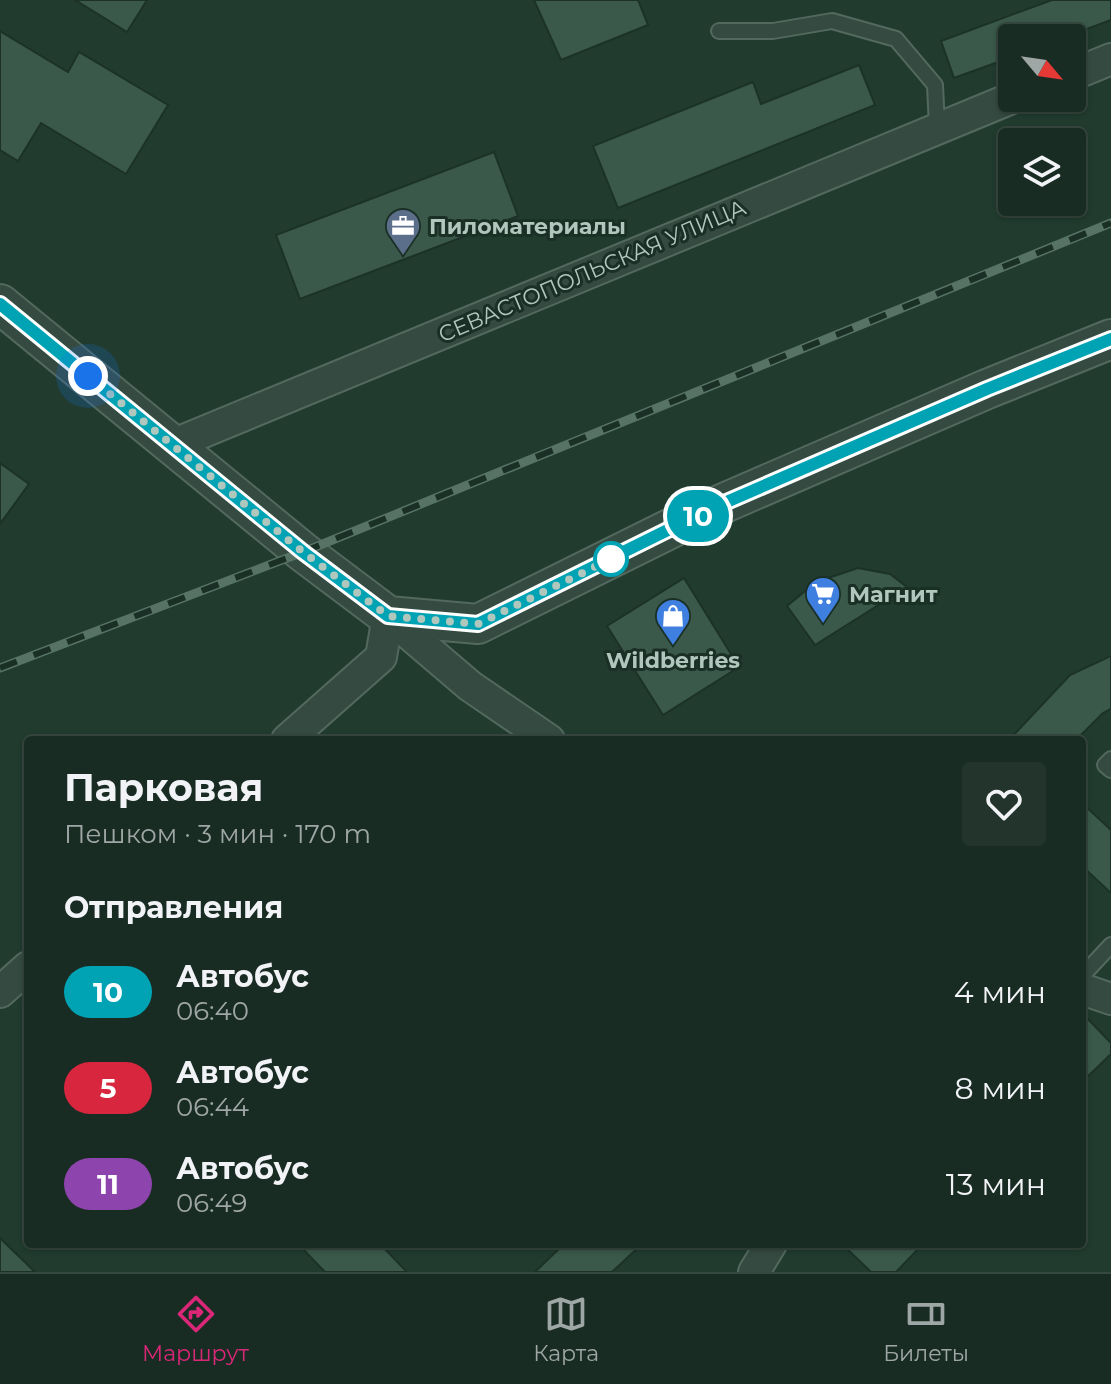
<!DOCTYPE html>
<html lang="ru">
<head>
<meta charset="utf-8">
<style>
  body { margin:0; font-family:Montserrat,sans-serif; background:#22342b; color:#f1f3f6; height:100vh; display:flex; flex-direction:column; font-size:30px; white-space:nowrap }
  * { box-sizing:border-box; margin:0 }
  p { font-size:26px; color:#9fa7a6 }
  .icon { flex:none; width:44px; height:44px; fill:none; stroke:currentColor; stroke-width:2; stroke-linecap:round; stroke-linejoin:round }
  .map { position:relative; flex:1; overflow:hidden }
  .side { position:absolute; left:24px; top:736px; width:1062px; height:512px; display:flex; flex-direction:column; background:#192c23; border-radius:8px; box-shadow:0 2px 6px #0004,0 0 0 2px #374841 }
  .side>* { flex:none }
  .badge { padding:0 16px; border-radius:26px; font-size:28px; line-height:52px }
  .needle { width:52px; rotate:119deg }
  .fabs { position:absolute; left:998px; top:24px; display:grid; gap:16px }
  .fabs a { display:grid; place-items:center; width:88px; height:88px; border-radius:8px; background:#192c23; box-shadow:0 2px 6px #0004,0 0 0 2px #374841; font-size:40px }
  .you { position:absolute; width:40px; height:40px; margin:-20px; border:6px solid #fff; border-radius:50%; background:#1a73e8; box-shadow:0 0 0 12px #1a73e833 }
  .map>.badge { position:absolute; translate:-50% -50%; box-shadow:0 0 0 4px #fff }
  h2 { padding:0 40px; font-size:30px; line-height:72px }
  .round { display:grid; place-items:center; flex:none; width:84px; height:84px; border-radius:8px; background:#22342b }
  .headline { display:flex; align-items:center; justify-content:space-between; height:136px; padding:0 40px }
  h1 { font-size:38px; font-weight:700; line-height:60px }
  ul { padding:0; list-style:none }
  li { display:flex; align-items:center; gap:24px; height:96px; padding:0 40px }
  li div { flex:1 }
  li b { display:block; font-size:30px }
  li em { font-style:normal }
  li .badge { min-width:88px; font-weight:700; text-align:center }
  .menu { display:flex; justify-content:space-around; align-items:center; height:112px; border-top:2px solid #374841; background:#192c23; font-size:22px; color:#9fa7a6 }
  .menu a { display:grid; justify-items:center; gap:4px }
  .menu .current { color:#db2777 }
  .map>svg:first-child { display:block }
  .building { fill:#3a594a; stroke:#1c3228; stroke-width:2 }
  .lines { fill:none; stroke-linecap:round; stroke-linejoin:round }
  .service-casing { stroke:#53695f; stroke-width:18 }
  .minor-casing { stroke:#53695f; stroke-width:34 }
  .tertiary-casing { stroke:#53695f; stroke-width:42 }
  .service { stroke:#354b41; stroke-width:14 }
  .minor { stroke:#354b41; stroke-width:30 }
  .tertiary { stroke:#354b41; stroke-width:38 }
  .rail-casing { stroke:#577366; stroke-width:9 }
  .rail { stroke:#1a3026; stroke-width:6; stroke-dasharray:18; stroke-linecap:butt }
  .line-casing { stroke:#fff; stroke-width:18 }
  .line { stroke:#00a3b4; stroke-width:12 }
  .walk { stroke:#b0c7bd; stroke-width:8; stroke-dasharray:0 14.4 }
  .stop-dot { fill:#fff; stroke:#00a3b4; stroke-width:4 }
  .labels { text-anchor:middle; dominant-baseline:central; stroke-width:6; stroke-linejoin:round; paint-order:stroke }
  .poi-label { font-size:22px; font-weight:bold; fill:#b0c7bd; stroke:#1a3026; text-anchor:start }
  .street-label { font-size:22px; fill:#b0c7bd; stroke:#1a3026 }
</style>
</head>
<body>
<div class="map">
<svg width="1111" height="1272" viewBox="0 0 1111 1272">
  <rect width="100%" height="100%" fill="#213b2f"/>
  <g class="building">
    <path d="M75,0H147L127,32Z"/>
    <path d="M534,0H638L648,25L561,60Z"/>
    <path d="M1052,0H1111V20L1063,38H1012V57L954,78L941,41Z"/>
    <path d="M0,31L68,72L79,52L168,105L126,174L41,123L18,161L0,150Z"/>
    <path d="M859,65L875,105L618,208L593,146L753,82L761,104Z"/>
    <path d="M494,152L518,216L300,299L276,235Z"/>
    <path d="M0,463L29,484L0,524Z"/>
    <path d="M858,568L890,574L907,587L815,645L787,606L816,582Z"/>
    <path d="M684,578L739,667L663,715L607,626Z"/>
    <path d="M1111,656V709L1103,713L1076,740H1009L1070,675Z"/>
    <path d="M1082,803L1111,830V893L1082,866Z"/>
    <path d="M1082,1013L1111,1043V1054L1082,1082Z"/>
    <path d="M0,1238L35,1272H0Z"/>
    <path d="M298,1244H380L407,1272H325Z"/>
    <path d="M564,1244H642L612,1272H535Z"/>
    <path d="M842,1244H923L896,1272H871Z"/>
  </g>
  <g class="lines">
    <defs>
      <g id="service">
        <path d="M719,31H773L832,21L896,39L935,85L937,127"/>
        <path d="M1111,759L1105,765L1111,770"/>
        <path d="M1082,976L1111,945"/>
      </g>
      <g id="minor">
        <path d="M1072,75L1111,59"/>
        <path d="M172,445L1012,98"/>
        <path d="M388,616L470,686L549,740"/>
        <path d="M287,740L381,657L388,616"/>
        <path d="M1082,989L1111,999"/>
        <path d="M0,992L28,967"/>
        <path d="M754,1272L771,1244"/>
      </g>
      <path id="tertiary" d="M0,304L303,552L388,616L478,624L708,510L987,389L1111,339"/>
    </defs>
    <use href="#service" class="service-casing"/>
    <use href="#minor" class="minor-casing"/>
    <use href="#tertiary" class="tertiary-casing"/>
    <use href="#service" class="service"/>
    <use href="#minor" class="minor"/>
    <use href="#tertiary" class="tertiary"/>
    <defs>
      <path id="rail" d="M0,668L303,552L1111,223"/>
    </defs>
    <use href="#rail" class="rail-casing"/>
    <use href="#rail" class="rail"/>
  </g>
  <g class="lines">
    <defs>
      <path id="line" d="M0,304L303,552L388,616L478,624L708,510L987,389L1111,339"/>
    </defs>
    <use href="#line" class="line-casing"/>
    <use href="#line" class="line"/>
    <path class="walk" d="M88,376L303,552L388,616L478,624L611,559"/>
  </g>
  <defs>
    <symbol id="office-pin" viewBox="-11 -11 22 30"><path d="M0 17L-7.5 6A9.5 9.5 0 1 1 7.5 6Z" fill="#5c6f8a" stroke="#1a3026"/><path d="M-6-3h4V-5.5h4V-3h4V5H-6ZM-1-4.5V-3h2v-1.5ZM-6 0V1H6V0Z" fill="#fff"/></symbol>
    <symbol id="supermarket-pin" viewBox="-11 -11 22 30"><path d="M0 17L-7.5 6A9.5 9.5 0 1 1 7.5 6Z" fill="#3f7fe0" stroke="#1a3026"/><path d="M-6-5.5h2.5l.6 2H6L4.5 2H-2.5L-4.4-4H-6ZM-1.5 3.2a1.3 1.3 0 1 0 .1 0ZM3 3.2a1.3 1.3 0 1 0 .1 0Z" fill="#fff"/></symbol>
    <symbol id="shop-pin" viewBox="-11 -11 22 30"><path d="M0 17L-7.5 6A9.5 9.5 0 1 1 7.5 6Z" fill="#3f7fe0" stroke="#1a3026"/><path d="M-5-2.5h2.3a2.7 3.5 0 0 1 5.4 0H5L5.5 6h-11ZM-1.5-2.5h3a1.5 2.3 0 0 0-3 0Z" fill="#fff"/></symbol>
  </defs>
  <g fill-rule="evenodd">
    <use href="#office-pin" x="383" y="206" width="40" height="54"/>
    <use href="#supermarket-pin" x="803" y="574" width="40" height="54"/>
    <use href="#shop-pin" x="653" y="596" width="40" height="54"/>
  </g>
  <circle class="stop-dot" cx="611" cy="559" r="16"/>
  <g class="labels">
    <g class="poi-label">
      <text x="429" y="226">Пиломатериалы</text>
      <text x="849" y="594">Магнит</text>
      <text x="673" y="660" text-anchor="middle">Wildberries</text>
    </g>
    <g class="street-label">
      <text transform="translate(592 271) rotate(-23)">СЕВАСТОПОЛЬСКАЯ УЛИЦА</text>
    </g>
  </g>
</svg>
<div class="fabs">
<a><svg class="needle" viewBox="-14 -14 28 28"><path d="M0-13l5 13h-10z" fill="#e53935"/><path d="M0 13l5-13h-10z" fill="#9fa7a6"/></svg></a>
<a><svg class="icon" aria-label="layers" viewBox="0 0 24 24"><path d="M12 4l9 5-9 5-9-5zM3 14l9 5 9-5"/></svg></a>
</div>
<div class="you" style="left:88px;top:376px"></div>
<b class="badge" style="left:698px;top:516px;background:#00a3b4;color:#fff">10</b>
<section class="side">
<div class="headline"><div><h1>Парковая</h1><p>Пешком · 3 мин · 170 m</p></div><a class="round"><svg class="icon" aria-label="heart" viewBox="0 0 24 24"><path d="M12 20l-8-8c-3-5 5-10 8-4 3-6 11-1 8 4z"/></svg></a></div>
<h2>Отправления</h2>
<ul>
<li><span class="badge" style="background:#00a3b4;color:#fff">10</span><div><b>Автобус</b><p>06:40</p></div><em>4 мин</em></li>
<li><span class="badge" style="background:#d7263d;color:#fff">5</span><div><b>Автобус</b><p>06:44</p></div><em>8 мин</em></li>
<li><span class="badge" style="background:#8e44ad;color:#fff">11</span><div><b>Автобус</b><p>06:49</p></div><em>13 мин</em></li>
</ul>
</section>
</div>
<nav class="menu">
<a class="current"><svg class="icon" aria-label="directions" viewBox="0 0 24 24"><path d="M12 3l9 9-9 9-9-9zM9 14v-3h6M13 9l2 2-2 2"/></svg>Маршрут</a>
<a><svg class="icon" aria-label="map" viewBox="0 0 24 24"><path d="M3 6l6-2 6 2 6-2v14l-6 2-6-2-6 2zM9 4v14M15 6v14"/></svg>Карта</a>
<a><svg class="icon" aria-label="tickets" viewBox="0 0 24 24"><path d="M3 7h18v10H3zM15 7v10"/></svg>Билеты</a>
</nav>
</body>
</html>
